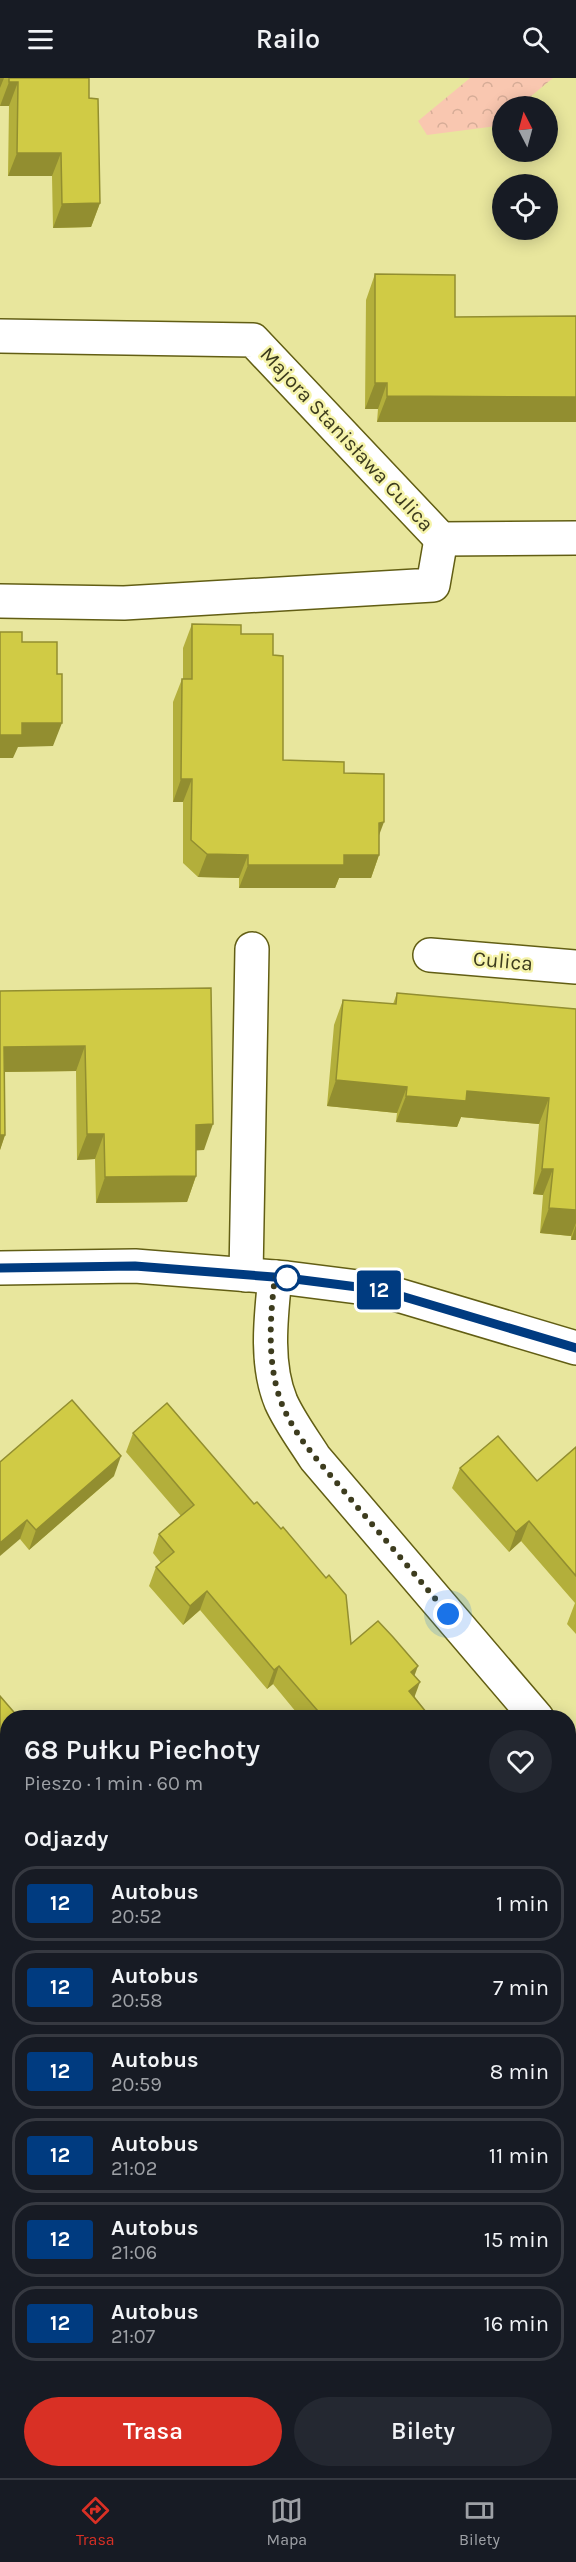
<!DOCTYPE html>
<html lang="pl">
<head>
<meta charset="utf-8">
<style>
  body { margin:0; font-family:Karla,sans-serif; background:#242831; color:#f1f3f6; height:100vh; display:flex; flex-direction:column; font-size:22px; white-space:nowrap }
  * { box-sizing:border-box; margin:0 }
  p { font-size:20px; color:#9ea1a6 }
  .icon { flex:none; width:33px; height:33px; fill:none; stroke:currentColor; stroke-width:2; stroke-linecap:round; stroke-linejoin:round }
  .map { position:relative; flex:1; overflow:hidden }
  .panel { position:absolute; left:0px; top:1632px; width:576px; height:768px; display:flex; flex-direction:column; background:#171b24; border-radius:24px 24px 0 0; box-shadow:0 3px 15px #0003 }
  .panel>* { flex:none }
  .badge { padding:0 12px; border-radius:4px; font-size:21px; line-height:39px }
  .needle { width:39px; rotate:354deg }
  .buttons { position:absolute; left:492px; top:18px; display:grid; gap:12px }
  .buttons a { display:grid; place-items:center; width:66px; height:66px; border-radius:50%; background:#171b24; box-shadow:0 3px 15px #0003; font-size:30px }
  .you { position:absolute; width:30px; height:30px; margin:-15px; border:4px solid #fff; border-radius:50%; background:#1a73e8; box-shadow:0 0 0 9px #1a73e833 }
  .map>.badge { position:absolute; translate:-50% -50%; box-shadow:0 0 0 3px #fff }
  h2 { padding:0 24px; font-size:22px; line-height:54px }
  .round { display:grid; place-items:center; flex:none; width:63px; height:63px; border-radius:32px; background:#242831 }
  .summary { display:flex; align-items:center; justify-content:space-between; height:102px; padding:0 24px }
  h1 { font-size:28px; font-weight:600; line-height:45px }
  .action { display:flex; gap:12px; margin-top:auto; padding:12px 24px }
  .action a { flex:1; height:69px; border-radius:36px; background:#d93025; color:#fff; font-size:24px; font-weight:600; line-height:69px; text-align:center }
  .action a+a { background:#242831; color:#f1f3f6 }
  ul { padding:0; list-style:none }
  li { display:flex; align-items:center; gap:18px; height:75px; margin:0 12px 9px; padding:0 12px; border:3px solid #363941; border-radius:24px }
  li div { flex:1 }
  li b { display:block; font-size:22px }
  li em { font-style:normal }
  li .badge { min-width:66px; font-weight:700; text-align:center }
  header { display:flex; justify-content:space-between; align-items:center; height:78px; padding:0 24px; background:#171b24; font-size:27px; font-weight:600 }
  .tabs { display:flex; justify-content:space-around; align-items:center; height:84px; border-top:2px solid #363941; background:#171b24; font-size:16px; color:#9ea1a6 }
  .tabs a { display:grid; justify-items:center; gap:3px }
  .tabs .active { color:#d93025 }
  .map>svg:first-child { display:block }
  .park { fill:url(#park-crowns) }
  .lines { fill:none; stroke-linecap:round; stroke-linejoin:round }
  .street-casing { stroke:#625e14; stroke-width:36 }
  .street { stroke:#fff; stroke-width:33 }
  .wall { fill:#b3af3b }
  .shaded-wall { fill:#928e30 }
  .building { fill:#d0cb45; stroke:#928e30; stroke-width:1.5 }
  .line-casing { stroke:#fff; stroke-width:14 }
  .line { stroke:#003b80; stroke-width:9 }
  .walk { stroke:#3d3c1e; stroke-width:6; stroke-dasharray:0 10.8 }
  .stop-dot { fill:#fff; stroke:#003b80; stroke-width:3 }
  .labels { text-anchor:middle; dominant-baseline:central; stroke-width:5; stroke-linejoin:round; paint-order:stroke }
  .street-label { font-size:21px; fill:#3d3c1e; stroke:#f5f3aa }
</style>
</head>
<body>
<header><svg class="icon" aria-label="menu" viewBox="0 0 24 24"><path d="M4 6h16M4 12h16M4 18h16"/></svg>Railo<svg class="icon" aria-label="search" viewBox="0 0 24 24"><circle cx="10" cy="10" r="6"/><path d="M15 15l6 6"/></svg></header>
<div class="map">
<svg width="576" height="2400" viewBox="0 0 576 2400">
  <defs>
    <pattern id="park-crowns" width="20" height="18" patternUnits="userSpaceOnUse" patternTransform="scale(1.5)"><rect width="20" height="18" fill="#f9c7b0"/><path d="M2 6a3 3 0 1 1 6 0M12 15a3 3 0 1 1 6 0" fill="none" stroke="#d6ac97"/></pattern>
  </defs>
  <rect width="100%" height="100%" fill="#e8e69d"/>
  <path class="park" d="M470,0H553L519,28H502V43L497,48L427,57L418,43Z"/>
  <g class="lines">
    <defs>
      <g id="street">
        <path d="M0,258L253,262L441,461L576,460"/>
        <path d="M0,523L124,525L433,507L441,461"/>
        <path d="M430,877L576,889"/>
        <path d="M0,1190L135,1188L287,1200L381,1212L576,1270"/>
        <path d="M246,1197L252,871"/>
        <path d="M275,1199C271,1238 265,1286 281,1324C290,1344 303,1361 315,1380L537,1640"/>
        <path d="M568,1676L576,1685"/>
        <path d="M0,1982L8,1991"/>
        <path d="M0,2148L8,2141"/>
        <path d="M347,2392L354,2400"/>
      </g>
    </defs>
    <use href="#street" class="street-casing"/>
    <use href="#street" class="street"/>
  </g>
  <g class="wall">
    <path d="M0,0H89V20L100,125L91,149L53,150L52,98H8L9,28H0Z"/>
    <path d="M375,196L455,239L576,238V344H377L378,331H365L366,222Z"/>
    <path d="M192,546L241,556L273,577L283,682L344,695L379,757V777L371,800H339L335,810H239V800L198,799L183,785V724H173V624L182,601H183V570Z"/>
    <path d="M211,910L204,1072H196V1098L187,1124L96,1125L95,1081L77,1082L76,993L4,994L5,1057L0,1072V913Z"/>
    <path d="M397,915L576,931V1162H571V1158L540,1155L543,1117L533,1116L539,1046L461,1039L457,1049L396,1044L397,1035L327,1028L334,947L343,922L393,926Z"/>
    <path d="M133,1355L351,1566L414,1598L415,1619L431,1640H301L273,1606L267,1611L200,1532L183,1547L149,1508L156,1489L161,1485L153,1475L159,1456L181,1438L126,1374Z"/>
    <path d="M576,1369V1556L567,1546L575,1525L521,1463L509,1474L452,1410L460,1390L537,1403Z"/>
    <path d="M0,1384L114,1398L29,1472L20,1461Z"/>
    <path d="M0,1618L8,1640V1837L0,1828Z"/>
    <path d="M568,1771L576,1789V1975L569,1967L574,1953L568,1946Z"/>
    <path d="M103,2392H258L264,2400H110Z"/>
    <path d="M433,2392H568L576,2400H440Z"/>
  </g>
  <g class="shaded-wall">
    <path d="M0,0H4L0,10Z"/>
    <path d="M9,4H18L9,28H0Z"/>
    <path d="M17,75H61L52,98H8Z"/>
    <path d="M100,125L91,149L53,150L62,126Z"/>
    <path d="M375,305H387L378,331H365Z"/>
    <path d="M387,318L576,319V344H377Z"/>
    <path d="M22,645H62L53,668L18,669L13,680H0V657Z"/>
    <path d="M181,701H192L183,724H173Z"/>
    <path d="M384,744L375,768L379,745Z"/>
    <path d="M207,776L248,777L239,800L198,799Z"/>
    <path d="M344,777H379L371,800H339L335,810H239L248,787Z"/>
    <path d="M85,968L76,993L0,994L4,969Z"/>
    <path d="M336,1002L407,1009L397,1035L327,1028Z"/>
    <path d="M467,1013L549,1020L539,1046L461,1039L457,1049L396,1044L406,1018Z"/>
    <path d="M213,1046L204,1072L186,1073L196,1047Z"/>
    <path d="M87,1056H104L95,1081L77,1082Z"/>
    <path d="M0,1057H5L0,1072Z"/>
    <path d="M542,1091H553L543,1117L533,1116Z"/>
    <path d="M196,1098L187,1124L96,1125L105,1099Z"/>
    <path d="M549,1130L576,1132V1145L571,1158L540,1155Z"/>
    <path d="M576,1147V1162H571Z"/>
    <path d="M121,1378L114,1398L29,1472L36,1452Z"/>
    <path d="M27,1442L20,1461L0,1478V1465Z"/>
    <path d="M529,1443L521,1463L509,1474L516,1454Z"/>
    <path d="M207,1513L200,1532L183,1547L190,1528Z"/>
    <path d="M279,1588L273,1606L267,1611L274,1592Z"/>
    <path d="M418,1588L411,1607V1594Z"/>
    <path d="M420,1604L413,1623L409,1613Z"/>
    <path d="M8,2301V2314L0,2320V2307Z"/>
    <path d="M147,2392H152L149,2400H138Z"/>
  </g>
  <g class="building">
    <path d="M9,0H89V20L98,21L100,125L62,126L61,75H17L18,4H9Z"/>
    <path d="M375,196L455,197V239L576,238V319L387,318V305H375Z"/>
    <path d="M192,546L241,547V556H273V577L283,578V682L344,684V695L384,696V744L379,745V777H344V787H248V777L207,776L191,762L192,701H181L182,601H192Z"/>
    <path d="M0,554H22V564H57V596H62V645H22V657H0Z"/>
    <path d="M211,910L213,1046L196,1047V1098L105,1099L104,1056H87L85,968L4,969L5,1057H0V913Z"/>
    <path d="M397,915L576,931V1132L549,1130L553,1091H542L549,1020L467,1013L466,1023L406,1018L407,1009L336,1002L343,922L396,926Z"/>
    <path d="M72,1322L121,1378L36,1452L27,1442L0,1465V1384Z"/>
    <path d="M167,1325L254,1426L257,1424L281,1451L283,1449L326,1500L329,1497L346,1517L351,1566L378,1543L393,1559L418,1588L411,1594L420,1604L409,1613L431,1640H324L279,1588L274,1592L207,1513L190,1528L156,1489L174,1474L159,1456L194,1427L133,1355Z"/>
    <path d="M498,1358L537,1403L576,1369V1498L529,1443L516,1454L460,1390Z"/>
    <path d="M0,1618L19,1640H8V1809L0,1800Z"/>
    <path d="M568,1771L576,1780V1783L573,1786L576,1789V1928L568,1920Z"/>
    <path d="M0,2242L6,2249L8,2248V2301L0,2307Z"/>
    <path d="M568,2336L576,2345V2400H463L457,2392H568Z"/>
    <path d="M126,2392H147L138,2400H133Z"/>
    <path d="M159,2392H258L264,2400H166Z"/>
  </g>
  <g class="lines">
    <defs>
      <path id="line" d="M0,1190L135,1188L287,1200L381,1212L576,1270"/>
    </defs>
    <use href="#line" class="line-casing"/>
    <use href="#line" class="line"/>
    <path class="walk" d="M287,1200L275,1199C270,1238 267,1283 280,1321C293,1358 323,1388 348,1418C381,1457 415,1496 448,1536"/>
  </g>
  <circle class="stop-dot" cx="287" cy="1200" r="12"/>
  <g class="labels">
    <g class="street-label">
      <text transform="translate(347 361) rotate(47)">Majora Stanisława Culica</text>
      <text transform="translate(503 883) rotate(5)">Culica</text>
    </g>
  </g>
</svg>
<div class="buttons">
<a><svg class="needle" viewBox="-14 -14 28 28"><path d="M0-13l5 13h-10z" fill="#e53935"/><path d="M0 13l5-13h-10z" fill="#9ea1a6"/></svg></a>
<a><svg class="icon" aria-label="locate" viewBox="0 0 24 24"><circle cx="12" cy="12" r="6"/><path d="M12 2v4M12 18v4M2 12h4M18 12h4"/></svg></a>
</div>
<div class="you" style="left:448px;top:1536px"></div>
<b class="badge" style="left:379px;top:1212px;background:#003b80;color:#fff">12</b>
<section class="panel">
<div class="summary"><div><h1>68 Pułku Piechoty</h1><p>Pieszo · 1 min · 60 m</p></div><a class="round"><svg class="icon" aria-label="heart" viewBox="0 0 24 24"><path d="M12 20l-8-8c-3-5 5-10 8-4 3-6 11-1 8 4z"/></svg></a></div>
<h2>Odjazdy</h2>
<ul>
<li><span class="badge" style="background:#003b80;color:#fff">12</span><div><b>Autobus</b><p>20:52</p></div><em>1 min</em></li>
<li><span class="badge" style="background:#003b80;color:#fff">12</span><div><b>Autobus</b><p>20:58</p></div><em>7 min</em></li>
<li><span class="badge" style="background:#003b80;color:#fff">12</span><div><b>Autobus</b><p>20:59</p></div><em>8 min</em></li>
<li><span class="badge" style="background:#003b80;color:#fff">12</span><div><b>Autobus</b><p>21:02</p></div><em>11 min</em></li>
<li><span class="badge" style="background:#003b80;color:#fff">12</span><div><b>Autobus</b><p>21:06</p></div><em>15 min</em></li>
<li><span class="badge" style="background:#003b80;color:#fff">12</span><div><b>Autobus</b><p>21:07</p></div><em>16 min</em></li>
</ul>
<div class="action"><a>Trasa</a><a>Bilety</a></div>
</section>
</div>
<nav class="tabs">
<a class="active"><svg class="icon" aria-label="directions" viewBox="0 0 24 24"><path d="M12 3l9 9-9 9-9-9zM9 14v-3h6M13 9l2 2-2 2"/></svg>Trasa</a>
<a><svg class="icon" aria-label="map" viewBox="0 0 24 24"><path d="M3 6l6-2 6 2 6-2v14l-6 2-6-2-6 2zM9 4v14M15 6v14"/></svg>Mapa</a>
<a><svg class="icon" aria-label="tickets" viewBox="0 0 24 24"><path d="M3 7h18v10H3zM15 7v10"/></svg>Bilety</a>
</nav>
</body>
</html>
